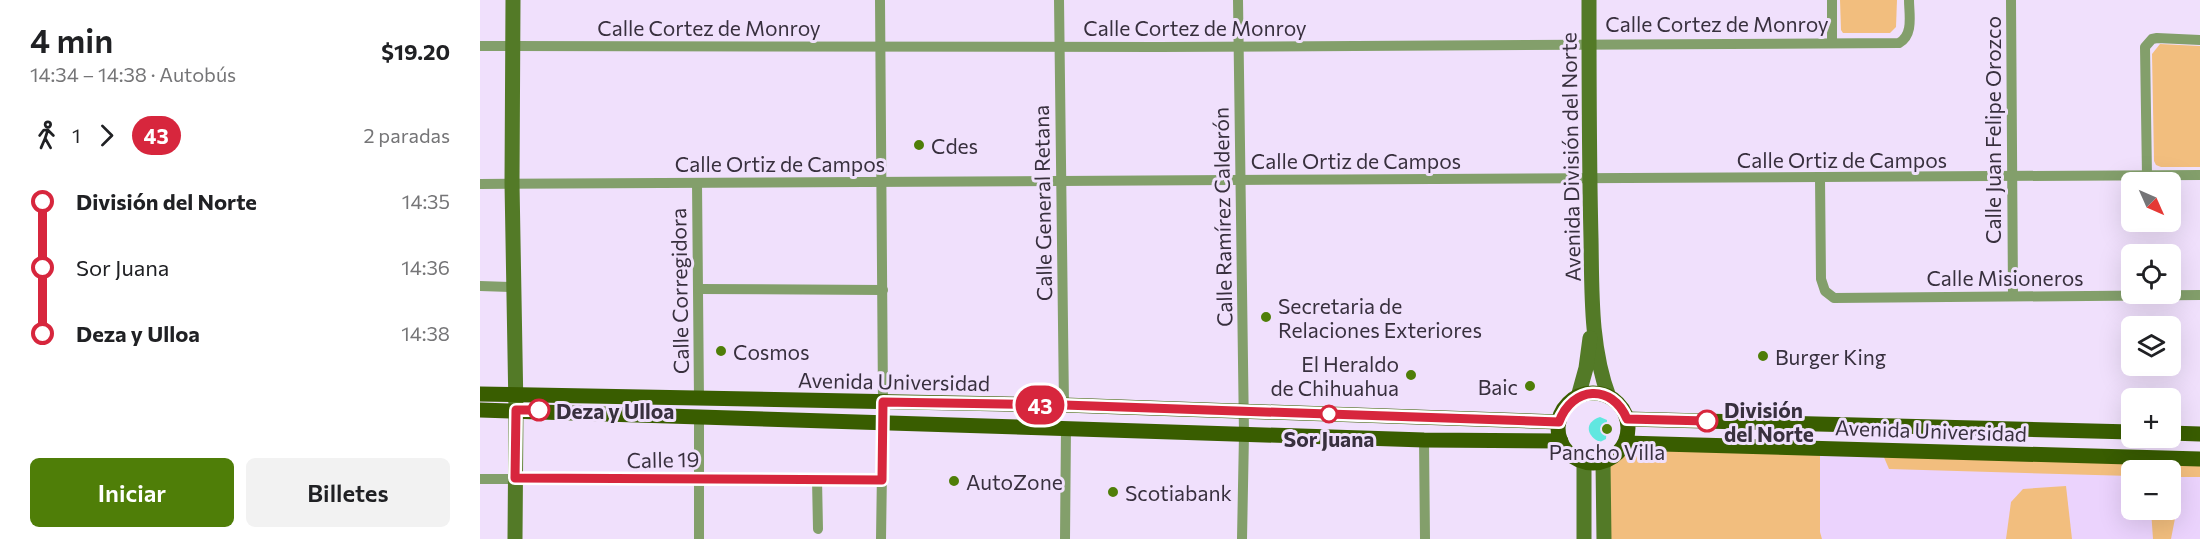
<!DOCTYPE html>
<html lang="es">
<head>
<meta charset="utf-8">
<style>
  body { margin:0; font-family:Commissioner,sans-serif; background:#f2f2f2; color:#202124; height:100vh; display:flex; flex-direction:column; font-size:22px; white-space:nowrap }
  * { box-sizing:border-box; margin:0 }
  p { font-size:20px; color:#757577 }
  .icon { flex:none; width:33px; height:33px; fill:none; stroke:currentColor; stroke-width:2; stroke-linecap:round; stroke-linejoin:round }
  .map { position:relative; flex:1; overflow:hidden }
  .sheet { display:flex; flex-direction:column; background:#fff; width:480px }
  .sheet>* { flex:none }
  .badge { padding:0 12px; border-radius:20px; font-size:21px; line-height:39px }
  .needle { width:39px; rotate:135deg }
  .tools { position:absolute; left:1641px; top:172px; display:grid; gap:12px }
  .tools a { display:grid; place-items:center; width:60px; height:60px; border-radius:9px; background:#fff; box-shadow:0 6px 24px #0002; font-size:30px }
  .map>.badge { position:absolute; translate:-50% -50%; box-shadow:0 0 0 3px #fff }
  .legs { display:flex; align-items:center; gap:9px; height:66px; padding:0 30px; font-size:20px }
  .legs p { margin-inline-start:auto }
  .overview { display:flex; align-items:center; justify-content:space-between; height:102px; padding:0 30px }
  h1 { font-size:33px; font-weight:600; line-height:45px }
  .button { display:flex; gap:12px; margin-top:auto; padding:12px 30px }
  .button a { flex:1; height:69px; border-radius:9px; background:#4f7e08; color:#fff; font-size:24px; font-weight:600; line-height:69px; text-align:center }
  .button a+a { background:#f2f2f2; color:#202124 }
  ul { padding:0 30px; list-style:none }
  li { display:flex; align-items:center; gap:21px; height:66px; font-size:22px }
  li i { display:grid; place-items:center; width:9px; height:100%; margin:0 8px; background:currentColor }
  li i::after { content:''; width:15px; height:15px; margin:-8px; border:4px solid; border-radius:50%; background:#fff }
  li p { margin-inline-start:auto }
  li:first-child i { background:linear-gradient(#0000 50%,currentColor 0) }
  li:last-child i { background:linear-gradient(currentColor 50%,#0000 0) }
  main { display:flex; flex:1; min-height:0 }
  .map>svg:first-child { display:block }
  .built { fill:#ebd3fd; fill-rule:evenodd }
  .green { fill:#f2be7e }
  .water { fill:#61e7e0 }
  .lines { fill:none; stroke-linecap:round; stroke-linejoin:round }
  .minor { stroke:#839f6b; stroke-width:10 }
  .secondary { stroke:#537a27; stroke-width:15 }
  .primary { stroke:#395d00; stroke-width:15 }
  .line-1-casing { stroke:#fff; stroke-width:14 }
  .line-1 { stroke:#d7263d; stroke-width:9 }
  .poi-dot { fill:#4f7e08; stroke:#f0e0fc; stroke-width:2 }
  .stop-1-dot { fill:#fff; stroke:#d7263d; stroke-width:3 }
  .labels { text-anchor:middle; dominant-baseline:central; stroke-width:6; stroke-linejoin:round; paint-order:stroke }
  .street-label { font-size:21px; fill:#38303e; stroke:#f0e0fc }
  .poi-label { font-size:21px; fill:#38303e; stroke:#f0e0fc; text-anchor:start }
  .stop-label { font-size:21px; font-weight:bold; fill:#38303e; stroke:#f0e0fc; text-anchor:start }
</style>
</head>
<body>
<main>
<section class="sheet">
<div class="overview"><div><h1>4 min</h1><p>14:34 – 14:38 · Autobús</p></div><b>$19.20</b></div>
<div class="legs"><svg class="icon" aria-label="walk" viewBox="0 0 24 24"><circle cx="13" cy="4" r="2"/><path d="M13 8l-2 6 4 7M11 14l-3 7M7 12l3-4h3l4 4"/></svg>1<svg class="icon" aria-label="forward" viewBox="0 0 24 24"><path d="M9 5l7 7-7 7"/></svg><b class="badge" style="background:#d7263d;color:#fff">43</b><p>2 paradas</p></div>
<ul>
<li><i style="color:#d7263d"></i><b>División del Norte</b><p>14:35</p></li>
<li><i style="color:#d7263d"></i><span>Sor Juana</span><p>14:36</p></li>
<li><i style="color:#d7263d"></i><b>Deza y Ulloa</b><p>14:38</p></li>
</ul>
<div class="button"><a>Iniciar</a><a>Billetes</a></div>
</section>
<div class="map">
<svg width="1720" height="539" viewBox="0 0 1720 539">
  <rect width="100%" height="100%" fill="#f0e0fc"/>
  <path class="built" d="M1340,448L1720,459V539H1342L1340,532ZM1652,471H1690V510H1652Z"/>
  <g class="green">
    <path d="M1360,0H1417L1416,27L1410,33H1363L1361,30Z"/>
    <path d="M1680,44L1720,46V167H1681L1676,165L1674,161L1672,54Z"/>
    <path d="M1145,443L1340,448V532L1342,539H1124L1123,462L1132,458Z"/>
    <path d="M1403,455L1720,462V477H1691L1690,471H1652L1651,476L1409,469Z"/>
    <path d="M1586,486L1592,539H1526L1531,502L1543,489Z"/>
    <path d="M1691,502L1698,503L1691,539H1673L1671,510H1690Z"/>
  </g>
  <path class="water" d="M1120,417L1127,420L1126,439L1120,442C1106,436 1104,422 1120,417Z"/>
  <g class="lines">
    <g class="minor">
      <path d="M400,0L403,402L401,539"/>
      <path d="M579,0L584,405"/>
      <path d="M758,0L764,434L762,539"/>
      <path d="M1531,0L1533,296"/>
      <path d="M1352,43V0"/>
      <path d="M0,46L679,47L1419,43C1434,35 1429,14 1429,0"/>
      <path d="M1667,176L1665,47L1672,39L1677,38L1720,40"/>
      <path d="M1340,178L1341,279L1345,291L1354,298L1720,295"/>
      <path d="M217,183L219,399"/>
      <path d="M0,184C573,181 1147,178 1720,175"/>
      <path d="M0,286L34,287"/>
      <path d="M219,289L403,290"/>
      <path d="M219,416V539"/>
      <path d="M944,440L945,539"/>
      <path d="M0,479L402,480"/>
      <path d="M337,479L338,529"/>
      <path d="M585,539L586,428"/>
    </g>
    <g class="secondary">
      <path d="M33,0L32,183L36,410L35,539"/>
      <path d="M1109,0C1109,79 1109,159 1111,238C1112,291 1110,347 1129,397"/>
      <path d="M1098,397L1106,368L1110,338"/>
      <path d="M1123,462L1124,539"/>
      <path d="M1104,539V462"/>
    </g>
    <g class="primary">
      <circle cx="1113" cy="428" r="35"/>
      <path d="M0,394L584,405L1079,422"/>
      <path d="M0,410L944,440L1081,441"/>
      <path d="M1147,419L1652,432"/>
      <path d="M1690,433L1720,434"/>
      <path d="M1145,443L1720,459"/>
    </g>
  </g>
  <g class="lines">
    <defs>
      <path id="line-1" d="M59,410H36L35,478L402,480L403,402L584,405L1079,422C1092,386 1132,383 1147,419L1227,421"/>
    </defs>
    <use href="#line-1" class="line-1-casing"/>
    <use href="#line-1" class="line-1"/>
  </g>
  <g class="poi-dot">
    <circle cx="439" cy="145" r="6"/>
    <circle cx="786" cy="317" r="6"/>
    <circle cx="241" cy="351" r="6"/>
    <circle cx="1283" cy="356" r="6"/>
    <circle cx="931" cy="375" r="6"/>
    <circle cx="1050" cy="386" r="6"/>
    <circle cx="1127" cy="429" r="6"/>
    <circle cx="474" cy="481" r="6"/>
    <circle cx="633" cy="492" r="6"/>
  </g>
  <g class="stop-1-dot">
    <circle cx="59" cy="410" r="10"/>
    <circle cx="849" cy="414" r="8"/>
    <circle cx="1227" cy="421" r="10"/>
  </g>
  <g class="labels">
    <g class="street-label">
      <text x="1237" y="23">Calle Cortez de Monroy</text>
      <text x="229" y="27">Calle Cortez de Monroy</text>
      <text x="715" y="27">Calle Cortez de Monroy</text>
      <text transform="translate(1512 130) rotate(-90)">Calle Juan Felipe Orozco</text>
      <text transform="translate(1090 157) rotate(-91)">Avenida División del Norte</text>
      <text x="1362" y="159">Calle Ortiz de Campos</text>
      <text x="876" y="160">Calle Ortiz de Campos</text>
      <text x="300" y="163">Calle Ortiz de Campos</text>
      <text transform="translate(562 203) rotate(-91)">Calle General Retana</text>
      <text transform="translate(742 217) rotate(-91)">Calle Ramírez Calderón</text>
      <text x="1525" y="277">Calle Misioneros</text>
      <text transform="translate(199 291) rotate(-91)">Calle Corregidora</text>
      <text transform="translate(414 381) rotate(1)">Avenida Universidad</text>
      <text transform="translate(1451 430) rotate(2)">Avenida Universidad</text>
      <text transform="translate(183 459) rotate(-1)">Calle 19</text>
    </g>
    <g class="poi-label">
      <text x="451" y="145">Cdes</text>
      <text x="798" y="305">Secretaria de<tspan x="798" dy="24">Relaciones Exteriores</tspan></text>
      <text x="253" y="351">Cosmos</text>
      <text x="1295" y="356">Burger King</text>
      <text x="919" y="363" text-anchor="end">El Heraldo<tspan x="919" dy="24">de Chihuahua</tspan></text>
      <text x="1038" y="386" text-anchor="end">Baic</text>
      <text x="1127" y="451" text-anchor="middle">Pancho Villa</text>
      <text x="486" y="481">AutoZone</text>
      <text x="645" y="492">Scotiabank</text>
    </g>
    <g class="stop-label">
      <text x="1244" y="409">División<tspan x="1244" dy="24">del Norte</tspan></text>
      <text x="76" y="410">Deza y Ulloa</text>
      <text x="849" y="438" text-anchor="middle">Sor Juana</text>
    </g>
  </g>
</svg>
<div class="tools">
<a><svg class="needle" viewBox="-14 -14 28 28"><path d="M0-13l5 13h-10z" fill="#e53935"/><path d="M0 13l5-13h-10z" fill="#757577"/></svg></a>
<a><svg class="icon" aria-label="locate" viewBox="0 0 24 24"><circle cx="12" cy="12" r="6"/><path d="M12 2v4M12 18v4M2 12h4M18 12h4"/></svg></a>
<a><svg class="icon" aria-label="layers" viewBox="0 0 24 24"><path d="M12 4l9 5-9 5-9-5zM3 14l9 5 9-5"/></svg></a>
<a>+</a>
<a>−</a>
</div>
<b class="badge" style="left:560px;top:405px;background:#d7263d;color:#fff">43</b>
</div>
</main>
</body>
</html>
